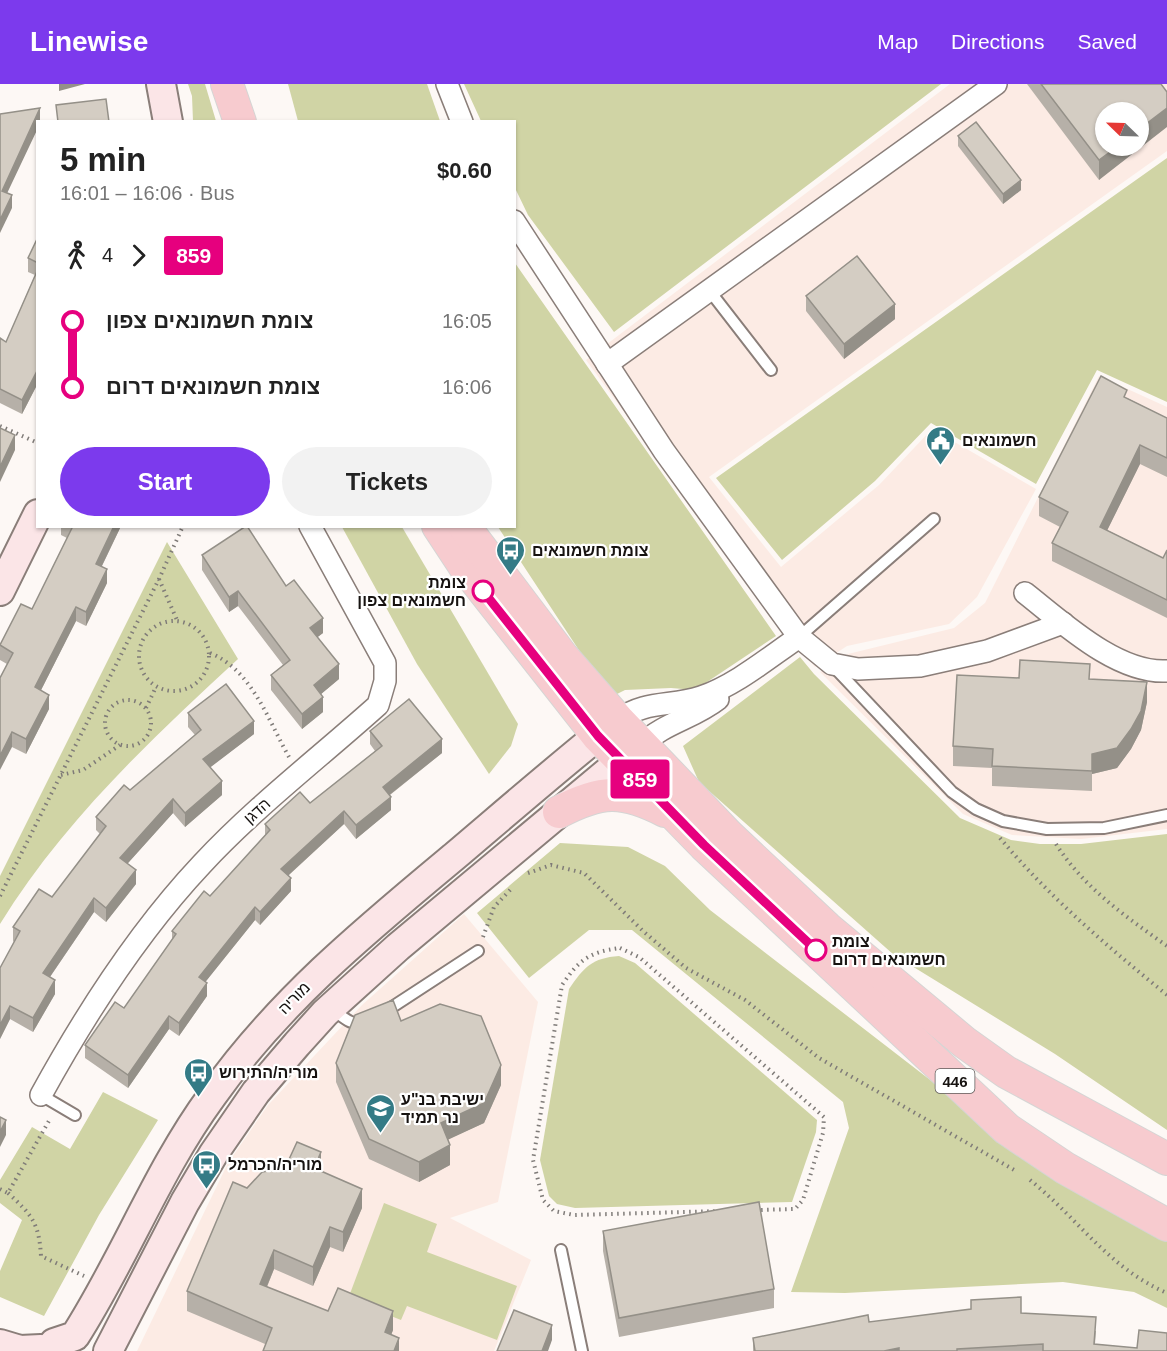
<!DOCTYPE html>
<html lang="en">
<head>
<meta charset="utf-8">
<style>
  body { margin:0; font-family:Helvetica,Heebo,sans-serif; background:#f2f2f2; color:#222; height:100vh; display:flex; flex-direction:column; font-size:22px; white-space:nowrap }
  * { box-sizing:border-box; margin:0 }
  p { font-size:20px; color:#767676 }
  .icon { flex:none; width:33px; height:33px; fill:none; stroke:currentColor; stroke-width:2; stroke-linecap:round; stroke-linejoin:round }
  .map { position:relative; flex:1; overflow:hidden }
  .sheet { position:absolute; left:36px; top:36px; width:480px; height:408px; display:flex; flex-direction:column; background:#fff; border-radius:0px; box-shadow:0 2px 4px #0004 }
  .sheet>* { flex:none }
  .badge { padding:0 12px; border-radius:4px; font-size:21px; line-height:39px }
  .needle { width:39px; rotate:293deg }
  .controls { position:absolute; left:1095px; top:18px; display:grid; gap:12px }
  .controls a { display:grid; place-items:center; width:54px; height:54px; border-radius:50%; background:#fff; box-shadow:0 2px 4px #0004; font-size:30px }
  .map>.badge { position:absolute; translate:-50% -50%; box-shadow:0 0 0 3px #fff }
  .legs { display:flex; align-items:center; gap:9px; height:66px; padding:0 24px; font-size:20px }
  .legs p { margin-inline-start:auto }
  .headline { display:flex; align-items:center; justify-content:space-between; height:102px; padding:0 24px }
  h1 { font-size:33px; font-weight:700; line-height:45px }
  .button { display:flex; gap:12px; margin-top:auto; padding:12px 24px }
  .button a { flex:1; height:69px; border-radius:36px; background:#7c3aed; color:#fff; font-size:24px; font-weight:700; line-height:69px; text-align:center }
  .button a+a { background:#f2f2f2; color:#222 }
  ul { padding:0 24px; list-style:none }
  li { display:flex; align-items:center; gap:21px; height:66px; font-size:22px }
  li i { display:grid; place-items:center; width:9px; height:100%; margin:0 8px; background:currentColor }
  li i::after { content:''; width:15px; height:15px; margin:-8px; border:4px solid; border-radius:50%; background:#fff }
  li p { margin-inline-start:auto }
  li:first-child i { background:linear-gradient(#0000 50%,currentColor 0) }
  li:last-child i { background:linear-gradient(currentColor 50%,#0000 0) }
  header { display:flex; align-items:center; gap:36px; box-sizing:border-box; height:84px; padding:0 30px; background:#7c3aed; color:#fff }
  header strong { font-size:28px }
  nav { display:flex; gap:33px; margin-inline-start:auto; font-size:21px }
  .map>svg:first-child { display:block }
  .built { fill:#fcebe4; fill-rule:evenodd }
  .green { fill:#d0d4a5 }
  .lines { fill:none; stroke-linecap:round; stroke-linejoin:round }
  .lane-casing { stroke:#8a7e79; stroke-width:14 }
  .street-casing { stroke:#8a7e79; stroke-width:24 }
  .secondary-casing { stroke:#8a7e79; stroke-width:32 }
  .primary-casing { stroke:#d5d5d4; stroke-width:34 }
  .path { stroke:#7f7b78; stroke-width:4; stroke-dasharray:1.5 4.5; stroke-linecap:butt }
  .lane { stroke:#fff; stroke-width:10 }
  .street { stroke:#fff; stroke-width:21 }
  .secondary { stroke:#fbe5e7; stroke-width:28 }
  .primary { stroke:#f7cbcf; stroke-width:32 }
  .wall { fill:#b6b0a8 }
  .shaded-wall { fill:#949088 }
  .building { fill:#d4cdc3; stroke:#949088; stroke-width:1.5 }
  .line-1-casing { stroke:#fff; stroke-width:14 }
  .line-1 { stroke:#e6007e; stroke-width:9 }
  .stop-1-dot { fill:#fff; stroke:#e6007e; stroke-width:3 }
  .labels { text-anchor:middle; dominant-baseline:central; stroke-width:4.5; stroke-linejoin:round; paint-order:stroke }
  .shield { fill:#fff; stroke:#5d5a58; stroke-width:1.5 }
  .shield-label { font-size:15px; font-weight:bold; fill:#171311 }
  .poi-label { font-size:16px; font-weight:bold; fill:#171311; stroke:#fff; text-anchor:start }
  .stop-label { font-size:16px; font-weight:bold; fill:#171311; stroke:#fff; text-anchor:end }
  .street-label { font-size:16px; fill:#171311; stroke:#fff }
</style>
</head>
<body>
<header>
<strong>Linewise</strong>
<nav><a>Map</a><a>Directions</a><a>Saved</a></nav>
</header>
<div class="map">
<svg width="1167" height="1267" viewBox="0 0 1167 1267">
  <rect width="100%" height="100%" fill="#fdf8f5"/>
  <g class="built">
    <path d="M950,0H1167V67L709,393L781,483L879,401L932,345L1036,405L977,513L949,540L847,562L815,583L783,545L586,276ZM1106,28H1138V62H1106Z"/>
    <path d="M1099,292L1167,323V745L1081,755L1012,751L963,730L820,588L848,570L954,544L985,519Z"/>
    <path d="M464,830L538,918L498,1118L450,1134L531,1176L494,1267H137L228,1079L268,1021L362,921Z"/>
  </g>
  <g class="green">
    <path d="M188,0H205L216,37H193L192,12Z"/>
    <path d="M288,0H427L440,37H298Z"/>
    <path d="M464,0H941L614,248L528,131L515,104L514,38L481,37Z"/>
    <path d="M1167,74V318L1097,286L1036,400L931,339L875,397L782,476L716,394Z"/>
    <path d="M515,179L776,552L695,606L671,604L625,606L615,611L588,580L498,443L514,442Z"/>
    <path d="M342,443H402L518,640L511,662L489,690L417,580Z"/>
    <path d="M167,458L238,575C152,654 62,739 0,840V792Z"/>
    <path d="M800,573L814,590L960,734L1011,756L1040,760H1081L1167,750V1046L1055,970L894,871L699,698L683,662Z"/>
    <path d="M560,759L628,763L665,782L710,826L995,1046L1167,1148V1224L1134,1208L1063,1198L845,1209L791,1208L849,1044L843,1018L632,846H589L529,894L477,829Z"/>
    <path d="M619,872L635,879L817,1036L816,1048L792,1118L575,1124L557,1120L549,1112L540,1076L569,905C584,883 592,874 619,872Z"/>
    <path d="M103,1008L158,1036L99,1131L44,1232L0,1213V1187L22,1136L0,1119V1096L32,1043L70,1065Z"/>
    <path d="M384,1119L437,1140L427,1168L517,1202L497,1256L407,1222L401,1236L348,1215Z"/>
  </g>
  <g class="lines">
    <defs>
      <g id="lane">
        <path d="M709,206L771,286"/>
        <path d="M799,553L934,435"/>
        <path d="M835,584L952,708L976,725L1003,737L1047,745L1104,744L1167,731"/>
        <path d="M332,925C342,932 352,943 363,938"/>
        <path d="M383,929L478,867"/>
        <path d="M41,1011L75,1031"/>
        <path d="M561,1166L582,1267"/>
      </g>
      <g id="street">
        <path d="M447,0L462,38"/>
        <path d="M514,137L664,367L799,553L832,580L858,585L920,582L987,567L1063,539"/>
        <path d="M607,280L996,0"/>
        <path d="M1025,509C1062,538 1117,590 1167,587"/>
        <path d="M618,636C646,616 670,623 701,613C736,601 768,574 799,553"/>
        <path d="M641,661C664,639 694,634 718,615"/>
        <path d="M41,1011C86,929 138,848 202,780C256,722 319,674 378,621L385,597V579L310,442"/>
      </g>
      <g id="secondary">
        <path d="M161,0L168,38"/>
        <path d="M0,507L38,430"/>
        <path d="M54,1259L75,1252C125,1174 157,1087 212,1012C279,917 367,845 456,771C509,726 562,680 616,637"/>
        <path d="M0,1260L20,1266L41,1265"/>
        <path d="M108,1267L185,1118L214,1069L256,1008L297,960L325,929L398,863L640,661"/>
      </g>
      <g id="primary">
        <path d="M227,0L240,38"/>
        <path d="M438,442L465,483L598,652L704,761L1007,1045L1065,1084L1167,1141"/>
        <path d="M464,442L562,572L618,636L729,752L827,844L964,958L1006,988L1167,1075"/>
        <path d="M559,728C601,706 622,705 665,727"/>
      </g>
    </defs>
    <use href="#lane" class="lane-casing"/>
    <use href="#street" class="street-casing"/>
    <use href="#secondary" class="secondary-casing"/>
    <use href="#primary" class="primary-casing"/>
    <g class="path">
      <path d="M0,342L38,359"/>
      <path d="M159,495L177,536"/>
      <circle cx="174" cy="572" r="35"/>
      <path d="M210,569C252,586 268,636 289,673"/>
      <circle cx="128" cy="639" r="23"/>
      <path d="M146,624L156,603"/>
      <path d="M61,691L83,686L120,661"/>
      <path d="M1000,754C1049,813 1107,862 1167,911"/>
      <path d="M1056,760C1084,804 1125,832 1167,862"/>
      <path d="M528,789L551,781L584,789L643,847L686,884L745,916L819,974L1016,1087"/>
      <path d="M0,812L159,495L183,442"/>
      <path d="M483,853L494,823L512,804"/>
      <path d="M620,864L639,873L824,1033L823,1049L803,1116L795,1125L574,1131L554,1127L543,1116L533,1076L562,901C579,876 589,868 620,864Z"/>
      <path d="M1030,1096C1079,1135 1107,1183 1167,1209"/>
      <path d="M0,1105L8,1109L50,1035"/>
      <path d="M8,1109C32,1131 39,1139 41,1172L84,1192"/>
    </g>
    <use href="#lane" class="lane"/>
    <use href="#street" class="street"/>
    <use href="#secondary" class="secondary"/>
    <use href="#primary" class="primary"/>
  </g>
  <g class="wall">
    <path d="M1027,0H1161L1099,96Z"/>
    <path d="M958,52L1021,106L1003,120L958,62Z"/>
    <path d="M38,153V299L22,330L0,319V254L6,258L35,191L28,188V174Z"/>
    <path d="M806,212L895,235L844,275L806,227Z"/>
    <path d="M1127,314L1167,334V393L1140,380L1107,446L1163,474L1167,466V534L1052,477V459L1060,443L1039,432V413Z"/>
    <path d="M61,442H121L102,482L107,499L86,542L76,537L41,606L49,625L26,670L12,663L7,580L0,576V561L32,525L67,454L61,451Z"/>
    <path d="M202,471L286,502L323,549L317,553L339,595L321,610L323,628L302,645L271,606V591L283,581L238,522L229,528L202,486Z"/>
    <path d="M1019,594L1090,595L1147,618L1141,646L1131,665L1117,684L1092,690V707L992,702V684L953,682V662Z"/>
    <path d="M188,629L254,650L210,683L222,711L185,743L173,729L127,780L136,800L106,838L94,828L50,893L55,910L33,948L10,935L0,955L14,858L13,857V843L52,813L100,750L96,746V733L130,706L195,651L188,643Z"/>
    <path d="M370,647L442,669L390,711L391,726L356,755L344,740L289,791L291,807L260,841L255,836L205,898L207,912L179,952L169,945L128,1004L85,974V961L124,924L172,856V847L210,812L265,751V740L310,719L375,667L370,660Z"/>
    <path d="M401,937L501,1001L484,1039L448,1055L450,1081L419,1098L369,1075L336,998V979Z"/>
    <path d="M321,1087L362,1124L343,1168L330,1163L313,1202L274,1185L267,1203L328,1227L393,1246L391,1251L399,1267L265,1260L187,1227V1207L247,1104Z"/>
    <path d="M603,1147L774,1205V1224L619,1253L603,1167Z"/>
    <path d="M1021,1229L1096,1247L1095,1260L1167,1267H753V1254Z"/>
  </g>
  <g class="shaded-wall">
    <path d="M59,0H85L59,7Z"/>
    <path d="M40,24V37L38,38V44L2,120V107Z"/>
    <path d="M1167,24V43L1099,96V76L1118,62H1138V46Z"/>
    <path d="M1021,96V106L1003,120V110Z"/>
    <path d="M12,111V124L0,149V136Z"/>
    <path d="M895,220V235L844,275V260Z"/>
    <path d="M38,285V299L22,330V316Z"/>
    <path d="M15,351V366L0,398V383Z"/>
    <path d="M1140,361V380L1100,461V443Z"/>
    <path d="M114,442H121L96,494V480Z"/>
    <path d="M107,485V499L86,542V528Z"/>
    <path d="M238,507V522L229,528V513Z"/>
    <path d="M76,523V537L35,618V603Z"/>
    <path d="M323,534V549L310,559V544Z"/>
    <path d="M339,580V595L314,616V601Z"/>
    <path d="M1147,598V618L1141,646L1131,665L1117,684L1092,690V707V670Z"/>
    <path d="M49,611V625L26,670V655Z"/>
    <path d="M323,613V628L302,645V630Z"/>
    <path d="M254,637V650L203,689V675Z"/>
    <path d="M12,648V663L0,686V672Z"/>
    <path d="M442,655V669L383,716V703Z"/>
    <path d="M222,697V711L185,743V729Z"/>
    <path d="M391,713V726L356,755V741Z"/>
    <path d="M173,715V729L120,788V774Z"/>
    <path d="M344,727V740L281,798V785Z"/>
    <path d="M136,786V800L106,838V824Z"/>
    <path d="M291,794V807L260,841V828Z"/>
    <path d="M94,814V828L43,903V889Z"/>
    <path d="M255,823V836L199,906V893Z"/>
    <path d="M55,896V910L33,948V934Z"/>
    <path d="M207,899V912L179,952V939Z"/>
    <path d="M10,922V935L0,955V941Z"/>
    <path d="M169,932V945L128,1004V991Z"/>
    <path d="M501,981V1001L484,1039L441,1059V1039Z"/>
    <path d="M6,1036V1051L0,1063V1048Z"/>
    <path d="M450,1061V1081L419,1098V1078Z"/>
    <path d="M321,1068V1087L314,1084Z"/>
    <path d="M362,1105V1124L343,1168V1148Z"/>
    <path d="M330,1143V1163L313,1202V1183Z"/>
    <path d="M274,1166V1185L260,1219V1200Z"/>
    <path d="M393,1227V1246L385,1267V1248Z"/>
    <path d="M552,1241V1256L548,1267H542Z"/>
    <path d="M399,1254V1267H394Z"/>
    <path d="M899,1264V1267H884Z"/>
  </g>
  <g class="building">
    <path d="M1041,0H1161L1167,8V24L1138,46V28H1106V62H1118L1099,76Z"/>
    <path d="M106,15L109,38H58L56,21Z"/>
    <path d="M40,24L2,107L12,111L0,136V30Z"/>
    <path d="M976,38L1021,96L1003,110L958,52Z"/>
    <path d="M38,153V179L28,174Z"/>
    <path d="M857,172L895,220L844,260L806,212Z"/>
    <path d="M38,185V285L22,316L0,305V254L6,258Z"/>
    <path d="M1101,292L1127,306L1124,313L1167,334V374L1140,361L1100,443L1163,474L1167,466V516L1052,459L1068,428L1039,413Z"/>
    <path d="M0,344L15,351L0,383Z"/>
    <path d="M73,442H114L96,480L107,485L86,528L76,523L35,603L49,611L26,655L12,648L0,672V594L13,569L0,561L21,520L32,525Z"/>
    <path d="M246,442H247L286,502L294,496L323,534L310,544L339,580L314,601L323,613L302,630L271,591L290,576L238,507L229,513L202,471Z"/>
    <path d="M1020,576L1090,580L1089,595L1147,598L1141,627L1131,645L1117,664L1092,670V687L992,682L993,665L953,662L957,591L1019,594Z"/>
    <path d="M226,600L254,637L203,675L222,697L185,729L173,715L120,774L136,786L106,824L94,814L43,889L55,896L33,934L10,922L0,941V884L20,847L13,843L39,805L52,813L106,742L96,733L124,701L130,706L201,646L188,629Z"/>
    <path d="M409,615L442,655L383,703L391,713L356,741L344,727L281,785L291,794L260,828L255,823L199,893L207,899L179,939L169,932L128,991L85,961L115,918L124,924L176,850L172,847L204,807L210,812L270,746L265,740L300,708L310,719L382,662L370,647Z"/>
    <path d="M393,916L401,937L440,920L481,932L501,981L484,1019L441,1039L450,1061L419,1078L369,1055L336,979L355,931Z"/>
    <path d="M0,1033L6,1036L0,1048Z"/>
    <path d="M297,1058L321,1068L314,1084L362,1105L343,1148L330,1143L313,1183L274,1166L260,1200L328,1227L338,1204L393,1227L385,1248L399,1254L394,1267H263L272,1244L187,1207L233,1098L247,1104L262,1088L285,1084Z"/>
    <path d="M759,1118L774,1205L619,1234L603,1147Z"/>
    <path d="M1021,1213V1229L1096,1233L1094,1260L1137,1264L1139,1246L1167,1249V1267H1043V1260L957,1265V1267H899V1264L884,1267H755L753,1254L868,1231L869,1238L971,1225V1216Z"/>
    <path d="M514,1226L552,1241L542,1267H497Z"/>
  </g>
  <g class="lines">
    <defs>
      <path id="line-1" d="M483,507L598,652L704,761L816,866"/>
    </defs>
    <use href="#line-1" class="line-1-casing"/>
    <use href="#line-1" class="line-1"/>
  </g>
  <defs>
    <symbol id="civic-pin" viewBox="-11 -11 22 30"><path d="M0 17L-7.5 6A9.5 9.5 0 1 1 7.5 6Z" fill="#347b86" stroke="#fff"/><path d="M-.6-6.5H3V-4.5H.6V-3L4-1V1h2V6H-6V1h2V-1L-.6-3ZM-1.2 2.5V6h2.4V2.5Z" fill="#fff"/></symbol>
    <symbol id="bus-pin" viewBox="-11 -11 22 30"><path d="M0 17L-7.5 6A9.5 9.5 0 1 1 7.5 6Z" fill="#347b86" stroke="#fff"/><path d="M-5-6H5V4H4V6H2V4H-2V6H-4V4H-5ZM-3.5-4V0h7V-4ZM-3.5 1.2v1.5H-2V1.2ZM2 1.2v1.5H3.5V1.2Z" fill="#fff"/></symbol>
    <symbol id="school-pin" viewBox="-11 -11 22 30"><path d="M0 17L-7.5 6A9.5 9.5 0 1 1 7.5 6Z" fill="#347b86" stroke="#fff"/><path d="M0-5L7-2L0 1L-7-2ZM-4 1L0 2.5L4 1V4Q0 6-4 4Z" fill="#fff"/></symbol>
  </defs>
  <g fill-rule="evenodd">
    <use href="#civic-pin" x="924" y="340" width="33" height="45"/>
    <use href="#bus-pin" x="494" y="450" width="33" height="45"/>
    <use href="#bus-pin" x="182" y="972" width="33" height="45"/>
    <use href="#school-pin" x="364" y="1008" width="33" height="45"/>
    <use href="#bus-pin" x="190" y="1064" width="33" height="45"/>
  </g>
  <g class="stop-1-dot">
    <circle cx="483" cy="507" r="10"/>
    <circle cx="816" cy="866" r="10"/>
  </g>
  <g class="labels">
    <rect class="shield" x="935.5" y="985" width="39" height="24" rx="4.5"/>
    <g class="shield-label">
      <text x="955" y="997">446</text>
    </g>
    <g class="poi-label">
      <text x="962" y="356">חשמונאים</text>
      <text x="532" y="466">צומת חשמונאים</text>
      <text x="219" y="988">מוריה/התירוש</text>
      <text x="401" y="1015">ישיבת בנ"ע<tspan x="401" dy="18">נר תמיד</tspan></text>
      <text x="228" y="1080">מוריה/הכרמל</text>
    </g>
    <g class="stop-label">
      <text x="466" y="498">צומת<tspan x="466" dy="18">חשמונאים צפון</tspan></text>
      <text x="832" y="857" text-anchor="start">צומת<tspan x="832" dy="18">חשמונאים דרום</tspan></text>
    </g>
    <g class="street-label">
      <text transform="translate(257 727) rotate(-42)">הדגן</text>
      <text transform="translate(294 914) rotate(-46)">מוריה</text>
    </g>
  </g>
</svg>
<div class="controls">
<a><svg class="needle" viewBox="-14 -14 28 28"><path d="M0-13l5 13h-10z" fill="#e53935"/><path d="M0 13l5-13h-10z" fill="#767676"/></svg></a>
</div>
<b class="badge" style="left:640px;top:695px;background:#e6007e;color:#fff">859</b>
<section class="sheet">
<div class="headline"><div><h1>5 min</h1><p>16:01 – 16:06 · Bus</p></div><b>$0.60</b></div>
<div class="legs"><svg class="icon" aria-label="walk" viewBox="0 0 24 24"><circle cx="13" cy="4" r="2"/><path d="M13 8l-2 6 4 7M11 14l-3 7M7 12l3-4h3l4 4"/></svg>4<svg class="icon" aria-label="forward" viewBox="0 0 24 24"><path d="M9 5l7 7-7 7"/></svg><b class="badge" style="background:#e6007e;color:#fff">859</b></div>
<ul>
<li><i style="color:#e6007e"></i><b>צומת חשמונאים צפון</b><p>16:05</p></li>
<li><i style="color:#e6007e"></i><b>צומת חשמונאים דרום</b><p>16:06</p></li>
</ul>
<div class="button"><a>Start</a><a>Tickets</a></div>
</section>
</div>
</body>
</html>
